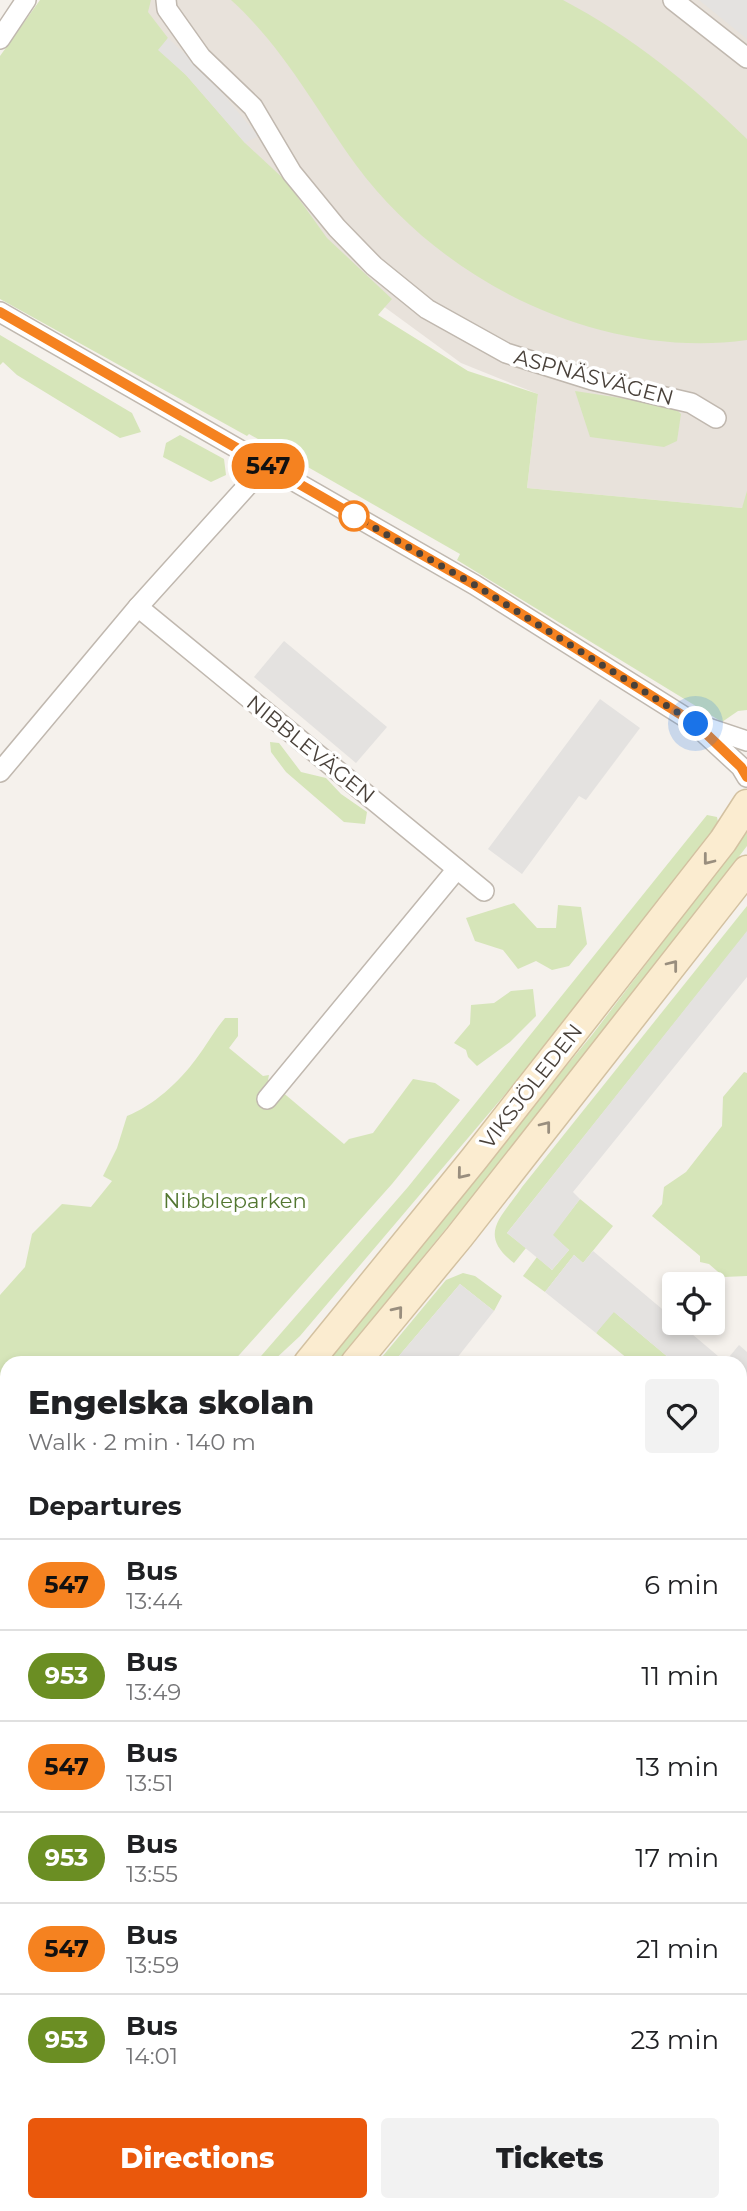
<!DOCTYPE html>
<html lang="en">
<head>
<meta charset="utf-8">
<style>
  body { margin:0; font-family:Montserrat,sans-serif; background:#f2f2f2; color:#202124; height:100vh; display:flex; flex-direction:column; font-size:26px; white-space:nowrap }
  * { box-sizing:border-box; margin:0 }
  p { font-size:23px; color:#757577 }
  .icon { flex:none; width:38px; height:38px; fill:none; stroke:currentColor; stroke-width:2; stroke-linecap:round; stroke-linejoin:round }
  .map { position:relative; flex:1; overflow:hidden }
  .side { position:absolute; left:0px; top:1356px; width:747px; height:856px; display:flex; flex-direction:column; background:#fff; border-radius:21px 21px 0 0; box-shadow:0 4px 10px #0003 }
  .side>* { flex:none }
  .badge { padding:0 14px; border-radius:23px; font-size:24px; line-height:46px }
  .tools { position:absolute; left:662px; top:1272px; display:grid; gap:14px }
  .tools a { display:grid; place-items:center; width:63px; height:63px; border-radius:7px; background:#fff; box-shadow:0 4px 10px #0003; font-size:35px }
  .you { position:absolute; width:35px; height:35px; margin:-18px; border:5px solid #fff; border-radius:50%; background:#1a73e8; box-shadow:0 0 0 10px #1a73e833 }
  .map>.badge { position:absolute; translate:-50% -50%; box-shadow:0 0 0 4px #fff }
  h2 { padding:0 28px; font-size:26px; line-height:63px }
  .round { display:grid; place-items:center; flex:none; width:74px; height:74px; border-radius:7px; background:#f2f2f2 }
  .head { display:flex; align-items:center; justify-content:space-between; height:119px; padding:0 28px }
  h1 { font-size:33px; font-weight:800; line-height:52px }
  .primary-button { display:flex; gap:14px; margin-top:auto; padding:14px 28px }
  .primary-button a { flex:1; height:80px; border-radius:7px; background:#ea580c; color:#fff; font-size:28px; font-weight:800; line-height:80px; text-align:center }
  .primary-button a+a { background:#f2f2f2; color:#202124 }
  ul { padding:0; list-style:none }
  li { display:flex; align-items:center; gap:21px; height:91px; padding:0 28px; border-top:2px solid #e0e0e0 }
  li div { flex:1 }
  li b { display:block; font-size:26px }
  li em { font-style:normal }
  li .badge { min-width:77px; font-weight:700; text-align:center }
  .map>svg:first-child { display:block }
  .residential { fill:#e8e2db }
  .green { fill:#d6e5b9 }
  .parking { fill:#e4e2e0 }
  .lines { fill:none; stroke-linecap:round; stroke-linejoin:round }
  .street-casing { stroke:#c0b8af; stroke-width:22 }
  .secondary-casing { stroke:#d3c1a1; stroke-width:31 }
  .street { stroke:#fff; stroke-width:19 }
  .secondary { stroke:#fbecd0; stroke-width:28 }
  .rail { stroke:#999; stroke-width:5; stroke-dasharray:9 9; stroke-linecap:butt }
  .oneway { stroke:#998e7e }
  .line-casing { stroke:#fff; stroke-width:16 }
  .line { stroke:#f58220; stroke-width:10 }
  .walk { stroke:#49413a; stroke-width:7; stroke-dasharray:0 12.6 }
  .stop-dot { fill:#fff; stroke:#f58220; stroke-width:3.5 }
  .labels { text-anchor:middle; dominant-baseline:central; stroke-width:7; stroke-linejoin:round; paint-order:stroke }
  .street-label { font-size:21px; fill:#49413a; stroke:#fff }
  .park-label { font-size:21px; fill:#537731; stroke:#fff }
</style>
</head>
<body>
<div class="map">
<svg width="747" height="2211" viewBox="0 0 747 2211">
  <rect width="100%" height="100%" fill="#f5f1ec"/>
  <path class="residential" d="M132,0H747V497L742,508L527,488L538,394L461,363L256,213L118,25Z"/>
  <g class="green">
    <path d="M40,0H151L148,12L168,38L159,50L186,75L245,143L286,181L327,238L392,299L378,315L468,371L538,394L527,488L742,508L747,491V710L738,711L722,722L457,560L460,554L306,466L302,469L290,463L291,458L249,434L247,436L0,299V56Z"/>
    <path d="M231,0H563C631,36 692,85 747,139V340C600,360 443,283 356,165C315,108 284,48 231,0Z"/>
    <path d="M0,335L132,413L141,432L120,438L17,375L3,362L0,365Z"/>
    <path d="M575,391L673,406L681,414L677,441L664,447L590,437Z"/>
    <path d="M180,435L224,459L226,475L211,482L163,457L166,443Z"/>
    <path d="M270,742L279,743L301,772L326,778L341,794L367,812L365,824L344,822L286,772L271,752Z"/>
    <path d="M707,815L717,817L719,827L568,1020L300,1336L271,1363H255L408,1187Z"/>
    <path d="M747,832V846L557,1093L336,1363H320L592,1035Z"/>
    <path d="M514,903L537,928H556L558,905L581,907L587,944L569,966L552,970L536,961L518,969L503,950L475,941L466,918Z"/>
    <path d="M747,906V932L507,1233L526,1248L514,1263C477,1234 501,1218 522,1187Z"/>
    <path d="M533,989L536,1016L510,1042L477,1066L468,1057L466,1050L454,1043L470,1024L471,1005L494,1003L511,991Z"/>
    <path d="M225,1018H238V1036L229,1048L263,1076L269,1075L268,1080L344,1144L349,1139L373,1133L413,1079L435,1083L460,1100L392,1184L232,1363H7V1534L0,1533V1295L25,1267L32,1234L62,1204L91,1207L112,1181L103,1176L117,1148L127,1116C153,1106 179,1082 196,1059C206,1046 214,1031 225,1018Z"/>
    <path d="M744,1072L747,1073V1276L724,1277L709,1264L700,1262V1256L652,1216L662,1204L664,1187L686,1172L722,1126L723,1097Z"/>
    <path d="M580,1199L613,1226L583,1263L574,1255L545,1292L523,1276L537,1257L552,1270L569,1250L552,1235Z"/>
    <path d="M463,1273L475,1276L502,1296L494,1311L460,1284L393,1363H377L446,1280Z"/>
    <path d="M613,1311L675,1363H633L596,1333Z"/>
    <path d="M0,1579L7,1580V1714L0,1726Z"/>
  </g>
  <g class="parking">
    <path d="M699,0H747V39Z"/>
    <path d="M168,38L207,75L258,136L245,143L186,75L158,50Z"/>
    <path d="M284,641L387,727L356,763L254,677Z"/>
    <path d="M600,699L640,728L586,800L579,796L522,874L488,849Z"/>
    <path d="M747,931V977L573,1192L580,1199L553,1235L569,1250L552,1270L507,1233Z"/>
    <path d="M593,1251L674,1319V1323H679L725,1362L739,1345L747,1352V1449L740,1444V1363H675L614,1312L596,1333L545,1292L574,1255L583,1263Z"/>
    <path d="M460,1284L494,1311L453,1363H393Z"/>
  </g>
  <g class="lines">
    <defs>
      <g id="street">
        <path d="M166,0L167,9L201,57L253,107L292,173L337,228L374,266L427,309L506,353L592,380L691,403L716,418"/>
        <path d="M673,0L747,58"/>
        <path d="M0,39L26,0"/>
        <path d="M0,312L475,585L696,724L747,741"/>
        <path d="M138,607L484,891"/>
        <path d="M701,730L741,767L747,777"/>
        <path d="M0,772L138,607L266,465"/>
        <path d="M267,1099L457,869"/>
        <path d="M0,1976L7,1980"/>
        <path d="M395,2205L405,2211"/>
        <path d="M485,2211L490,2205"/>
      </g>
      <g id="secondary">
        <path d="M308,1363L474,1159L723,841L747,804"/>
        <path d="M355,1363L459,1237L747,870"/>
        <path d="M0,1542L7,1543"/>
        <path d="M0,1564L7,1566"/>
        <path d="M0,1765L7,1754"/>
        <path d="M0,1839L7,1828"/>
      </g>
    </defs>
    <use href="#street" class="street-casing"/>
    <use href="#secondary" class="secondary-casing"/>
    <use href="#street" class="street"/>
    <use href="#secondary" class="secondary"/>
    <g class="rail">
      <path d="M0,2084L7,2087"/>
      <path d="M0,2098L7,2101"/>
      <path d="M0,2154L7,2158"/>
      <path d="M0,2170L7,2173"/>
      <path d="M69,2205L80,2211"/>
      <path d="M98,2205L109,2211"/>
      <path d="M213,2205L224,2211"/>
      <path d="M240,2205L250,2211"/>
    </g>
  </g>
  <defs><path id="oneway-chevron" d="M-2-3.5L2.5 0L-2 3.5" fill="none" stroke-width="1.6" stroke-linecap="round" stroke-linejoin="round" transform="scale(1.75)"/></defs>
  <g class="oneway">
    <use href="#oneway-chevron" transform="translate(708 860) rotate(128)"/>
    <use href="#oneway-chevron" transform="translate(673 965) rotate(-52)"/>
    <use href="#oneway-chevron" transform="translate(546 1126) rotate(-52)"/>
    <use href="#oneway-chevron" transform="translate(462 1174) rotate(129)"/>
    <use href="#oneway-chevron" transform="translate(398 1311) rotate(-51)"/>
  </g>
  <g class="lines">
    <defs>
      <path id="line" d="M0,312L475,585L593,659L696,724L741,767L747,777"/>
    </defs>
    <use href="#line" class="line-casing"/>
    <use href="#line" class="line"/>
    <path class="walk" d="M354,516L475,585L696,724"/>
  </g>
  <circle class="stop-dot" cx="354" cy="516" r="14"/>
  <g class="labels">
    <g class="street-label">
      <text transform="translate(594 377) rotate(15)">ASPNÄSVÄGEN</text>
      <text transform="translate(311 749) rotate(39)">NIBBLEVÄGEN</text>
      <text transform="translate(531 1086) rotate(-52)">VIKSJÖLEDEN</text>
    </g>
    <g class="park-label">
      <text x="235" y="1200">Nibbleparken</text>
    </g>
  </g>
</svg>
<div class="tools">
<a><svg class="icon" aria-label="locate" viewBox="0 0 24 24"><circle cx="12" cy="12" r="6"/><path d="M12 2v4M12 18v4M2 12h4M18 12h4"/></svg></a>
</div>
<div class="you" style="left:696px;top:724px"></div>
<b class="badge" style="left:268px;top:466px;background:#f58220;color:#111">547</b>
<section class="side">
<div class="head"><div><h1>Engelska skolan</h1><p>Walk · 2 min · 140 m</p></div><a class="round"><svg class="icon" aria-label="heart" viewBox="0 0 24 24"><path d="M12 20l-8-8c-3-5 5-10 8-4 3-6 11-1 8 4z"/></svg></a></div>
<h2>Departures</h2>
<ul>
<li><span class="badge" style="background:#f58220;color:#111">547</span><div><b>Bus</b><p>13:44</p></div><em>6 min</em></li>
<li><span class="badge" style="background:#6b8e23;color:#fff">953</span><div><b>Bus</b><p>13:49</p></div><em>11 min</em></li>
<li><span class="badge" style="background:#f58220;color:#111">547</span><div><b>Bus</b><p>13:51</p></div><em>13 min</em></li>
<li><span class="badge" style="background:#6b8e23;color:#fff">953</span><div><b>Bus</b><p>13:55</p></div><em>17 min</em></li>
<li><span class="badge" style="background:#f58220;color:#111">547</span><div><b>Bus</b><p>13:59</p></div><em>21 min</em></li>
<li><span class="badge" style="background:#6b8e23;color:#fff">953</span><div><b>Bus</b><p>14:01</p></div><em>23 min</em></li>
</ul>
<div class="primary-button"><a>Directions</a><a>Tickets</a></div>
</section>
</div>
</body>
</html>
